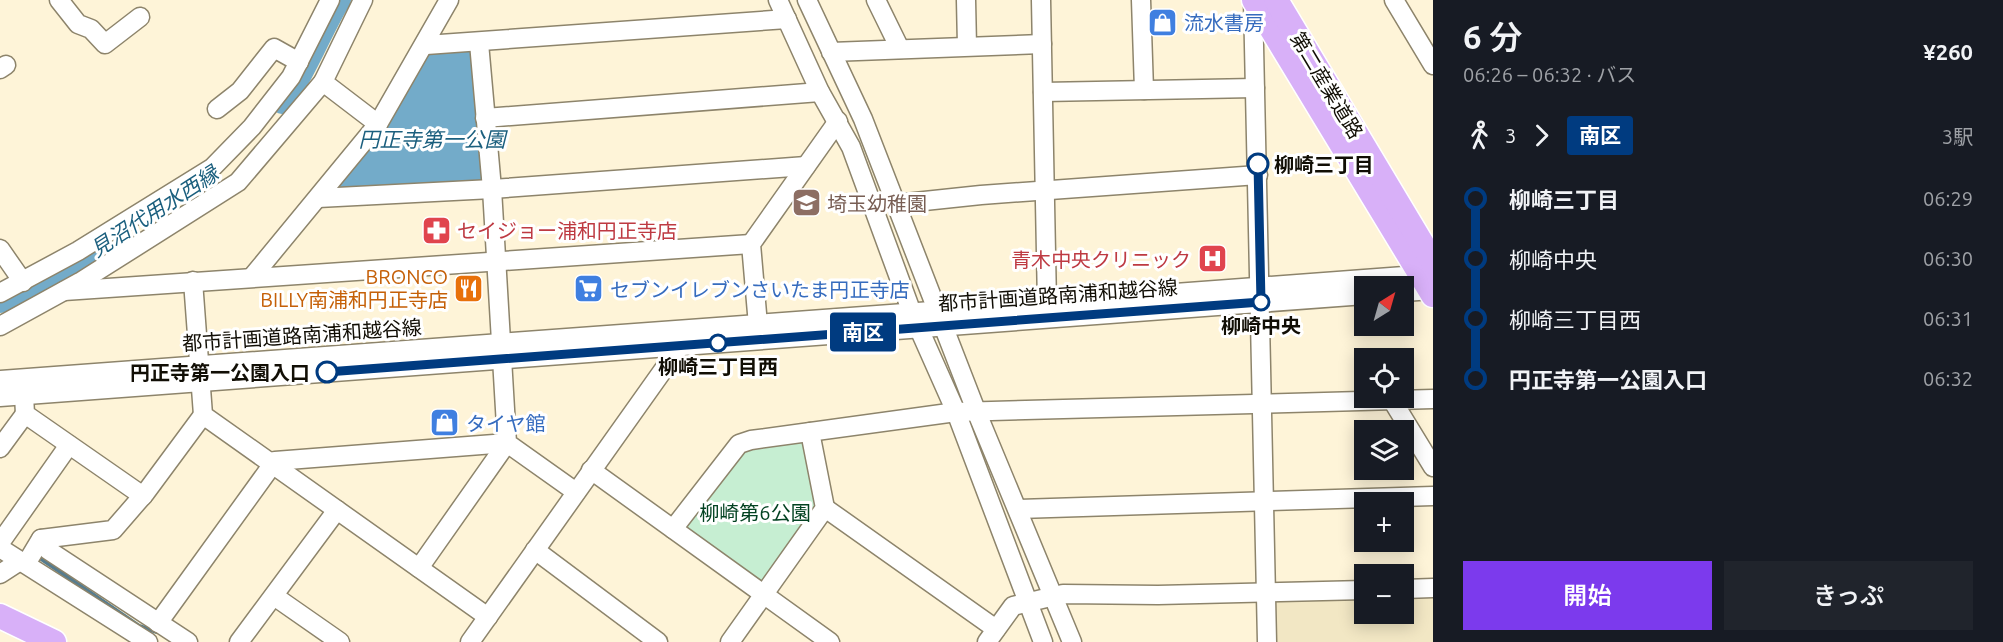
<!DOCTYPE html>
<html lang="ja">
<head>
<meta charset="utf-8">
<style>
  body { margin:0; font-family:Ubuntu,"Noto Sans JP",sans-serif; background:#20242c; color:#f1f3f6; height:100vh; display:flex; flex-direction:column; font-size:22px; white-space:nowrap }
  * { box-sizing:border-box; margin:0 }
  p { font-size:20px; color:#9ea1a6 }
  .icon { flex:none; width:33px; height:33px; fill:none; stroke:currentColor; stroke-width:2; stroke-linecap:round; stroke-linejoin:round }
  .map { position:relative; flex:1; overflow:hidden }
  .details { display:flex; flex-direction:column; background:#171b24; width:570px }
  .details>* { flex:none }
  .badge { padding:0 12px; border-radius:4px; font-size:21px; line-height:39px }
  .needle { width:39px; rotate:37deg }
  .buttons { position:absolute; left:1354px; top:276px; display:grid; gap:12px }
  .buttons a { display:grid; place-items:center; width:60px; height:60px; border-radius:0px; background:#171b24; box-shadow:0 3px 15px #0003; font-size:30px }
  .map>.badge { position:absolute; translate:-50% -50%; box-shadow:0 0 0 3px #fff }
  .legs { display:flex; align-items:center; gap:9px; height:66px; padding:0 30px; font-size:20px }
  .legs p { margin-inline-start:auto }
  .summary { display:flex; align-items:center; justify-content:space-between; height:102px; padding:0 30px }
  h1 { font-size:33px; font-weight:600; line-height:45px }
  .cta { display:flex; gap:12px; margin-top:auto; padding:12px 30px }
  .cta a { flex:1; height:69px; border-radius:0px; background:#7c3aed; color:#fff; font-size:24px; font-weight:600; line-height:69px; text-align:center }
  .cta a+a { background:#20242c; color:#f1f3f6 }
  ul { padding:0 30px; list-style:none }
  li { display:flex; align-items:center; gap:21px; height:60px; font-size:22px }
  li i { display:grid; place-items:center; width:9px; height:100%; margin:0 8px; background:currentColor }
  li i::after { content:''; width:15px; height:15px; margin:-8px; border:4px solid; border-radius:50%; background:#171b24 }
  li p { margin-inline-start:auto }
  li:first-child i { background:linear-gradient(#0000 50%,currentColor 0) }
  li:last-child i { background:linear-gradient(currentColor 50%,#0000 0) }
  main { display:flex; flex:1; min-height:0 }
  .map>svg:first-child { display:block }
  .built { fill:#f2e7c4 }
  .green { fill:#c6eed2 }
  .water { fill:#73abc9; stroke:#567c8e; stroke-width:1.5 }
  .lines { fill:none; stroke-linecap:round; stroke-linejoin:round }
  .stream { stroke:#567c8e; stroke-width:4 }
  .river { stroke:#73abc9; stroke-width:22 }
  .minor-casing { stroke:#8d846b; stroke-width:21 }
  .major-casing { stroke:#fff; stroke-width:27 }
  .minor { stroke:#fff; stroke-width:18 }
  .major { stroke:#d8b0f8; stroke-width:24 }
  .line-1-casing { stroke:#fff; stroke-width:14 }
  .line-1 { stroke:#003b80; stroke-width:9 }
  .stop-1-dot { fill:#fff; stroke:#003b80; stroke-width:3 }
  .labels { text-anchor:middle; dominant-baseline:central; stroke-width:6; stroke-linejoin:round; paint-order:stroke }
  .shop-label { font-size:20px; fill:#366cbe; stroke:#fff; text-anchor:start }
  .street-label { font-size:20px; fill:#110e05; stroke:#fff }
  .stop-label { font-size:20px; font-weight:bold; fill:#110e05; stroke:#fff }
  .education-label { font-size:20px; fill:#785e54; stroke:#fff; text-anchor:start }
  .health-label { font-size:20px; fill:#be3a42; stroke:#fff; text-anchor:start }
  .food-label { font-size:20px; fill:#c56008; stroke:#fff; text-anchor:end }
  .park-label { font-size:20px; fill:#024221; stroke:#fff }
  .water-label { font-size:21px; font-style:italic; fill:#1b5f7e; stroke:#fff }
</style>
</head>
<body>
<main>
<div class="map">
<svg width="1433" height="642" viewBox="0 0 1433 642">
  <rect width="100%" height="100%" fill="#fef4d8"/>
  <path class="built" d="M1433,595V642H1275L1274,604L1282,597L1365,596V614H1404V596Z"/>
  <path class="green" d="M800,441L804,443L818,505L762,583L687,532L686,525L743,449Z"/>
  <path class="water" d="M430,51H473L483,178L479,184L331,189Z"/>
  <g class="lines">
    <path class="stream" d="M37,556L139,626L157,632"/>
    <g class="river">
      <path d="M282,103C307,72 319,34 340,0"/>
      <path d="M0,302L43,282L103,246"/>
    </g>
    <defs>
      <g id="minor">
        <path d="M59,0L78,24L91,29L105,44L140,17"/>
        <path d="M363,0L323,82L378,124"/>
        <path d="M778,0L820,92L851,147L912,313L956,412L1043,642"/>
        <path d="M807,0L863,119L977,413L1072,642"/>
        <path d="M876,0L900,49"/>
        <path d="M966,0L967,46"/>
        <path d="M1041,0L1047,304"/>
        <path d="M1141,0L1144,90"/>
        <path d="M1253,0L1267,642"/>
        <path d="M1394,0L1433,65"/>
        <path d="M479,43L492,189L507,443L576,492"/>
        <path d="M426,45L787,19"/>
        <path d="M831,52L1042,44"/>
        <path d="M0,69L6,65"/>
        <path d="M1043,92L1255,88"/>
        <path d="M217,109L240,91L274,48L299,62"/>
        <path d="M485,118L820,92"/>
        <path d="M318,198L492,189L806,166"/>
        <path d="M896,204L981,195L1258,175"/>
        <path d="M0,249L23,282"/>
        <path d="M252,277L378,124L449,0"/>
        <path d="M193,281L203,415L488,617"/>
        <path d="M64,291L751,244"/>
        <path d="M1404,292L1433,290"/>
        <path d="M0,293L78,251L212,168L252,127L291,77L330,0"/>
        <path d="M758,325L751,244L838,121"/>
        <path d="M0,326L80,282L238,182L323,82"/>
        <path d="M0,380L1431,274"/>
        <path d="M24,395L25,414L143,496"/>
        <path d="M0,397L1365,295"/>
        <path d="M1392,400L1433,467"/>
        <path d="M0,448L25,414"/>
        <path d="M591,470L830,642"/>
        <path d="M825,508L996,629"/>
        <path d="M1019,509L1433,496"/>
        <path d="M673,529L739,444L751,440L956,412L1433,399"/>
        <path d="M41,539L48,550L188,642"/>
        <path d="M0,543L69,445"/>
        <path d="M0,548L148,642"/>
        <path d="M535,550L658,642"/>
        <path d="M26,564L41,539L113,530L146,492L203,415"/>
        <path d="M419,568L507,443"/>
        <path d="M0,574L20,561"/>
        <path d="M1404,589L1433,588"/>
        <path d="M274,596L340,642"/>
        <path d="M158,623L275,461L507,443"/>
        <path d="M239,642L337,510"/>
        <path d="M470,642L681,345"/>
        <path d="M730,642L825,508L810,432"/>
        <path d="M987,642L1013,606L1063,594L1158,595L1365,590"/>
      </g>
      <g id="major">
        <path d="M1254,0L1433,295"/>
        <path d="M1276,0L1433,262"/>
        <path d="M0,616L54,642"/>
      </g>
    </defs>
    <use href="#minor" class="minor-casing"/>
    <use href="#major" class="major-casing"/>
    <use href="#minor" class="minor"/>
    <use href="#major" class="major"/>
  </g>
  <g class="lines">
    <defs>
      <path id="line-1" d="M327,372L1261,302L1258,164"/>
    </defs>
    <use href="#line-1" class="line-1-casing"/>
    <use href="#line-1" class="line-1"/>
  </g>
  <defs>
    <symbol id="shop-square" viewBox="-11 -11 22 22"><rect x="-9" y="-9" width="18" height="18" rx="4" fill="#3f7fe0" stroke="#fff"/><path d="M-5-2.5h2.3a2.7 3.5 0 0 1 5.4 0H5L5.5 6h-11ZM-1.5-2.5h3a1.5 2.3 0 0 0-3 0Z" fill="#fff"/></symbol>
    <symbol id="school-square" viewBox="-11 -11 22 22"><rect x="-9" y="-9" width="18" height="18" rx="4" fill="#8d6e63" stroke="#fff"/><path d="M0-5L7-2L0 1L-7-2ZM-4 1L0 2.5L4 1V4Q0 6-4 4Z" fill="#fff"/></symbol>
    <symbol id="pharmacy-square" viewBox="-11 -11 22 22"><rect x="-9" y="-9" width="18" height="18" rx="4" fill="#e0444e" stroke="#fff"/><path d="M-2-6h4v4h4v4h-4v4h-4v-4h-4v-4h4Z" fill="#fff"/></symbol>
    <symbol id="hospital-square" viewBox="-11 -11 22 22"><rect x="-9" y="-9" width="18" height="18" rx="4" fill="#e0444e" stroke="#fff"/><path d="M-5-5h3v3.5h4V-5h3V5h-3V1.5h-4V5h-3Z" fill="#fff"/></symbol>
    <symbol id="restaurant-square" viewBox="-11 -11 22 22"><rect x="-9" y="-9" width="18" height="18" rx="4" fill="#e8710a" stroke="#fff"/><path d="M-5-6h1v4h1v-4h1v4h1v-4h1v5L-1.5 .5V6h-2V.5L-5-1ZM5-6V6H3V1.5H1.5Q1.5-4 5-6Z" fill="#fff"/></symbol>
    <symbol id="supermarket-square" viewBox="-11 -11 22 22"><rect x="-9" y="-9" width="18" height="18" rx="4" fill="#3f7fe0" stroke="#fff"/><path d="M-6-5.5h2.5l.6 2H6L4.5 2H-2.5L-4.4-4H-6ZM-1.5 3.2a1.3 1.3 0 1 0 .1 0ZM3 3.2a1.3 1.3 0 1 0 .1 0Z" fill="#fff"/></symbol>
  </defs>
  <g fill-rule="evenodd">
    <use href="#shop-square" x="1146" y="6" width="33" height="33"/>
    <use href="#school-square" x="790" y="186" width="33" height="33"/>
    <use href="#pharmacy-square" x="420" y="214" width="33" height="33"/>
    <use href="#hospital-square" x="1196" y="242" width="33" height="33"/>
    <use href="#restaurant-square" x="452" y="272" width="33" height="33"/>
    <use href="#supermarket-square" x="572" y="272" width="33" height="33"/>
    <use href="#shop-square" x="428" y="406" width="33" height="33"/>
  </g>
  <g class="stop-1-dot">
    <circle cx="1258" cy="164" r="10"/>
    <circle cx="1261" cy="302" r="8"/>
    <circle cx="718" cy="343" r="8"/>
    <circle cx="327" cy="372" r="10"/>
  </g>
  <g class="labels">
    <g class="shop-label">
      <text x="1184" y="22">流水書房</text>
      <text x="610" y="289">セブンイレブンさいたま円正寺店</text>
      <text x="466" y="423">タイヤ館</text>
    </g>
    <g class="street-label">
      <text transform="translate(1327 85) rotate(59)">第二産業道路</text>
      <text transform="translate(1058 295) rotate(-4)">都市計画道路南浦和越谷線</text>
      <text transform="translate(302 335) rotate(-4)">都市計画道路南浦和越谷線</text>
    </g>
    <g class="stop-label">
      <text x="1274" y="164" text-anchor="start">柳崎三丁目</text>
      <text x="1261" y="325">柳崎中央</text>
      <text x="718" y="366">柳崎三丁目西</text>
      <text x="310" y="372" text-anchor="end">円正寺第一公園入口</text>
    </g>
    <g class="education-label">
      <text x="827" y="203">埼玉幼稚園</text>
    </g>
    <g class="health-label">
      <text x="457" y="230">セイジョー浦和円正寺店</text>
      <text x="1191" y="259" text-anchor="end">青木中央クリニック</text>
    </g>
    <g class="food-label">
      <text x="448" y="276">BRONCO<tspan x="448" dy="23">BILLY南浦和円正寺店</tspan></text>
    </g>
    <g class="park-label">
      <text x="755" y="512">柳崎第6公園</text>
    </g>
    <g class="water-label">
      <text x="432" y="139">円正寺第一公園</text>
      <text transform="translate(154 211) rotate(-33)">見沼代用水西縁</text>
    </g>
  </g>
</svg>
<div class="buttons">
<a><svg class="needle" viewBox="-14 -14 28 28"><path d="M0-13l5 13h-10z" fill="#e53935"/><path d="M0 13l5-13h-10z" fill="#9ea1a6"/></svg></a>
<a><svg class="icon" aria-label="locate" viewBox="0 0 24 24"><circle cx="12" cy="12" r="6"/><path d="M12 2v4M12 18v4M2 12h4M18 12h4"/></svg></a>
<a><svg class="icon" aria-label="layers" viewBox="0 0 24 24"><path d="M12 4l9 5-9 5-9-5zM3 14l9 5 9-5"/></svg></a>
<a>+</a>
<a>−</a>
</div>
<b class="badge" style="left:863px;top:332px;background:#003b80;color:#fff">南区</b>
</div>
<section class="details">
<div class="summary"><div><h1>6 分</h1><p>06:26 – 06:32 · バス</p></div><b>¥260</b></div>
<div class="legs"><svg class="icon" aria-label="walk" viewBox="0 0 24 24"><circle cx="13" cy="4" r="2"/><path d="M13 8l-2 6 4 7M11 14l-3 7M7 12l3-4h3l4 4"/></svg>3<svg class="icon" aria-label="forward" viewBox="0 0 24 24"><path d="M9 5l7 7-7 7"/></svg><b class="badge" style="background:#003b80;color:#fff">南区</b><p>3駅</p></div>
<ul>
<li><i style="color:#003b80"></i><b>柳崎三丁目</b><p>06:29</p></li>
<li><i style="color:#003b80"></i><span>柳崎中央</span><p>06:30</p></li>
<li><i style="color:#003b80"></i><span>柳崎三丁目西</span><p>06:31</p></li>
<li><i style="color:#003b80"></i><b>円正寺第一公園入口</b><p>06:32</p></li>
</ul>
<div class="cta"><a>開始</a><a>きっぷ</a></div>
</section>
</main>
</body>
</html>
